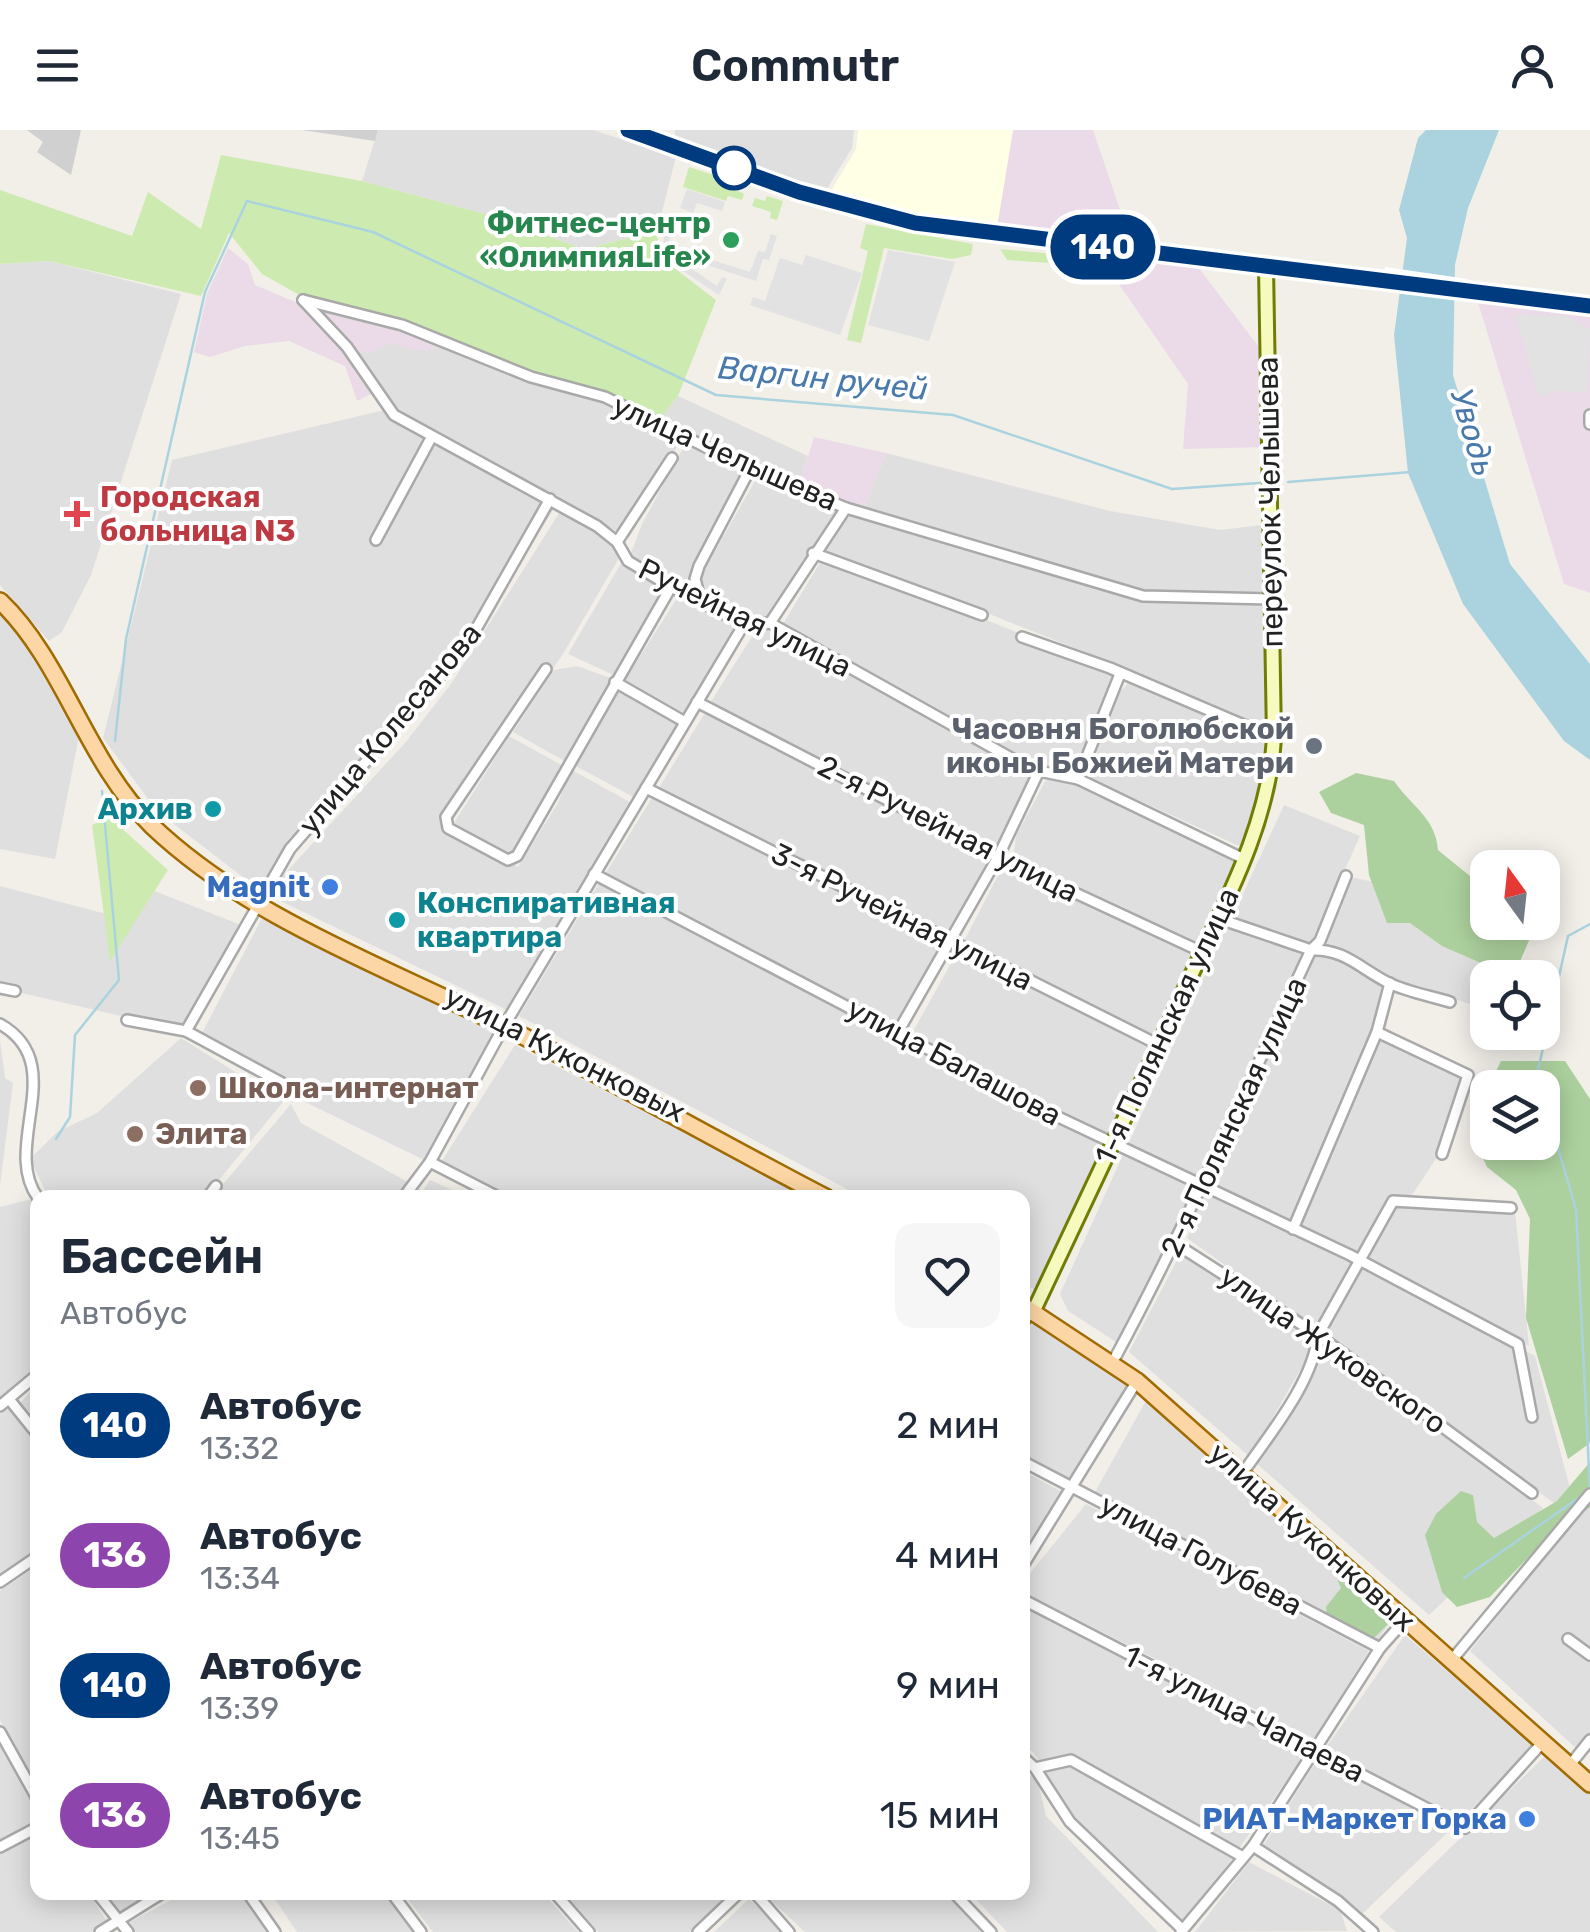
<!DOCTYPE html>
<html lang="ru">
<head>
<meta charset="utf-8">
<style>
  body { margin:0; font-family:Rubik,sans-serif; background:#f6f6f7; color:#1f2937; height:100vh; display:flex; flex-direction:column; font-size:38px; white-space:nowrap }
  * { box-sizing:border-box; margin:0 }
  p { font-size:32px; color:#747a83 }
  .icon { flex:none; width:55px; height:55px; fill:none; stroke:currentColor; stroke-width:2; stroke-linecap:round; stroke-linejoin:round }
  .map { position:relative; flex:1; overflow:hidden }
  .panel { position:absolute; left:30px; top:1060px; width:1000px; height:710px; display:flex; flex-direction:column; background:#fff; border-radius:20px; box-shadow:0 5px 25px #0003 }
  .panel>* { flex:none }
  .badge { padding:0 20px; border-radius:32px; font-size:35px; line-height:65px }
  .needle { width:65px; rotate:345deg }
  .fabs { position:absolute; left:1470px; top:720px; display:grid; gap:20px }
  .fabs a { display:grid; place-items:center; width:90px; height:90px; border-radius:20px; background:#fff; box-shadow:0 5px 25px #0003; font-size:50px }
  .map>.badge { position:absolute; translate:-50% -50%; box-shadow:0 0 0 5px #fff }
  .round { display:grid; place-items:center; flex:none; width:105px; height:105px; border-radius:20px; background:#f6f6f7 }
  .headline { display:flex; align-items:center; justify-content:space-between; height:170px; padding:0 30px }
  h1 { font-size:48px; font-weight:600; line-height:75px }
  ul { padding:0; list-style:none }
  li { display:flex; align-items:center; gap:30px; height:130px; padding:0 30px }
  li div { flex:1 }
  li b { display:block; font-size:38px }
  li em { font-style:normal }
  li .badge { min-width:110px; font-weight:700; text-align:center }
  header { display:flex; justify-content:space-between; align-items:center; height:130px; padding:0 30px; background:#fff; font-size:45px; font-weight:600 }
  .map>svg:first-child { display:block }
  .residential { fill:#e0dfdf }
  .industrial { fill:#ebdbe8 }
  .education { fill:#ffffe5 }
  .religious { fill:#d0d0d0 }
  .grass { fill:#cdebb0 }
  .forest { fill:#add19e }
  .parking { fill:#e2e2e2 }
  .water { fill:#aad3df }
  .pier { fill:#fff }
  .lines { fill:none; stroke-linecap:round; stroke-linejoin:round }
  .stream { stroke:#aad3df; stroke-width:2.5 }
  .street-casing { stroke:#a9a9a9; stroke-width:14 }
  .secondary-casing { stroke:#707d05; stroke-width:18 }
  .primary-casing { stroke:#a06b00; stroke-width:20 }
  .street { stroke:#fff; stroke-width:9 }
  .secondary { stroke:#f7fabf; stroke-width:12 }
  .primary { stroke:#fcd6a4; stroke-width:15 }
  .line-casing { stroke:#fff; stroke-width:22 }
  .line { stroke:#003b80; stroke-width:15 }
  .stop-dot { fill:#fff; stroke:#003b80; stroke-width:5 }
  .leisure-dot { fill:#2e9e5b; stroke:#fff; stroke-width:4 }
  .health-dot { fill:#e0444e; stroke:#fff; stroke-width:4 }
  .worship-dot { fill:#6b7280; stroke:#fff; stroke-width:4 }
  .culture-dot { fill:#0f9aa8; stroke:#fff; stroke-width:4 }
  .shop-dot { fill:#3f7fe0; stroke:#fff; stroke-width:4 }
  .education-dot { fill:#8d6e63; stroke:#fff; stroke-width:4 }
  .labels { text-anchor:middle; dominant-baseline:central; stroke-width:8; stroke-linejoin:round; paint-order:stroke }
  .leisure-label { font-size:30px; font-weight:bold; fill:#27864d; stroke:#fff; text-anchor:end }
  .street-label { font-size:30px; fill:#222; stroke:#fff }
  .health-label { font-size:30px; font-weight:bold; fill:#be3a42; stroke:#fff; text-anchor:start }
  .worship-label { font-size:30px; font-weight:bold; fill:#5b616d; stroke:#fff; text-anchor:end }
  .culture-label { font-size:30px; font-weight:bold; fill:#0d838f; stroke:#fff; text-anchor:end }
  .shop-label { font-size:30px; font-weight:bold; fill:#366cbe; stroke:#fff; text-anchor:end }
  .education-label { font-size:30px; font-weight:bold; fill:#785e54; stroke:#fff; text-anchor:start }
  .water-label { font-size:32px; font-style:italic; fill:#4a7aab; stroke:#fff }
</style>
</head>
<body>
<header><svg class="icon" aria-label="menu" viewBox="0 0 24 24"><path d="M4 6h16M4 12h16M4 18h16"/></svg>Commutr<svg class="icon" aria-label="person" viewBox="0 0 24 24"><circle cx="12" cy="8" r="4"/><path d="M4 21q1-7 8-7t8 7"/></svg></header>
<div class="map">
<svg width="1590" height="1802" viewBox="0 0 1590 1802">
  <rect width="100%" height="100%" fill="#f2efe9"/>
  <g class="residential">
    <path d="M378,0H593L676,27L657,101L584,119L489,85L362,51Z"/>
    <path d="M675,0H854L852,18L825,62L675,11Z"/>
    <path d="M49,131L181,164L91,445L62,502L49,511L0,455V134Z"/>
    <path d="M401,198L538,254L616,272L682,307L629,408L396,279L355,221Z"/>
    <path d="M678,266L808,326L799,356L660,289Z"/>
    <path d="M389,279L557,374L440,560L261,761L157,681L103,608L172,330Z"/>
    <path d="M687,311L754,342L729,385L723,407L692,453L679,460L630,426L642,394Z"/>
    <path d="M886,323L1110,381L1220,400L1270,394L1272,465L1147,463L864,378Z"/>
    <path d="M759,344L844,376L781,485L759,498L715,478L700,447Z"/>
    <path d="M563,377L605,401L622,423L563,524L448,692L450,700L518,737L558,673L570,639L637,676L513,883L266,764L405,613L451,554Z"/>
    <path d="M855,381L1143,469L1273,472L1277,606L1130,548L1117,535L927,459L822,425L841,394Z"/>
    <path d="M623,430L675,463L620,548L568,524Z"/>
    <path d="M821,431L928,467L1114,541L1123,550L1112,564L1083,644L1035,637L783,494Z"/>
    <path d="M679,465L749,499L693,588L625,550Z"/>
    <path d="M0,473L80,601L55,729L0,719Z"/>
    <path d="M774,497L1039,646L995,727L710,573L753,505Z"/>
    <path d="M577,536L619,551L568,633L513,602L554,540Z"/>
    <path d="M1129,552L1281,614L1276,661L1250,721L1088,647L1117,566Z"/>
    <path d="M622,554L691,591L641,671L572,634Z"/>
    <path d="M708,578L995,733L958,813L657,661Z"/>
    <path d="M509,606L565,637L518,729L454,693Z"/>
    <path d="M1048,646L1063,647L1248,727L1202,824L1013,728L1016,706Z"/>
    <path d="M653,666L953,816L906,903L604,746Z"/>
    <path d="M1284,675L1360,706L1311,816L1233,786Z"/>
    <path d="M1005,732L1200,829L1160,916L962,815Z"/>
    <path d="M1350,747L1418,761L1513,836L1508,847L1488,848L1487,879L1391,850L1355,826L1324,815Z"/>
    <path d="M601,750L1112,1019L1044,1165L1023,1153L1022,1068L862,1067L519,886Z"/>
    <path d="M0,756L133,791L147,758L241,795L186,901L0,858Z"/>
    <path d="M264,784L504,902L424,1030L295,967L200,907Z"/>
    <path d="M1229,792L1305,823L1203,1053L1126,1019Z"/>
    <path d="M959,819L1156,922L1114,1013L911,905Z"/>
    <path d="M1314,823L1333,825L1385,854L1367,913L1292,1094L1207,1057Z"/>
    <path d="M1377,905L1465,945L1439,1024L1410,1068L1393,1067L1359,1126L1297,1098Z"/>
    <path d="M181,908L283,972L205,1067H48L30,1029L57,1002L97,983Z"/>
    <path d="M0,910L5,948L13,953L0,1055Z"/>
    <path d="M515,915L811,1067H503L438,1037Z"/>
    <path d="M291,974L301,993L406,1051L424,1047L409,1067L232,1068L219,1059Z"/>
    <path d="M1123,1025L1200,1060L1124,1217L1068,1181L1060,1164Z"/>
    <path d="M430,1050L468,1067H419Z"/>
    <path d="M1205,1063L1358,1135L1317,1201L1187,1108Z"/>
    <path d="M32,1069L38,1074L37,1241L0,1272V1077Z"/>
    <path d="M1394,1073L1515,1081L1529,1216L1364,1132Z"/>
    <path d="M1185,1115L1313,1206L1310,1223L1250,1327L1129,1222Z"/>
    <path d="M1362,1137L1535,1226L1571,1362L1558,1376L1321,1205Z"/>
    <path d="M1022,1180L1136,1257L1081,1355L1023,1324Z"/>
    <path d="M1323,1212L1543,1378L1429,1485L1256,1333Z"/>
    <path d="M37,1254V1433L0,1459V1284L14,1274L17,1277Z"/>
    <path d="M1148,1267L1394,1487L1373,1516L1095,1362Z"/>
    <path d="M1023,1341L1072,1367L1023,1434Z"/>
    <path d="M1590,1371V1605L1578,1620L1470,1521Z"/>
    <path d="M1086,1374L1369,1521L1314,1609L1023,1462V1452Z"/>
    <path d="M37,1436V1658L0,1590V1461Z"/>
    <path d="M1022,1475L1307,1621L1181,1802L1070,1683L1034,1623L1023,1614Z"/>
    <path d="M1405,1505L1534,1615L1463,1688L1325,1619Z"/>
    <path d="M0,1614L38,1683L37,1692L0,1712Z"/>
    <path d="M1548,1623L1590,1659V1802H1396L1379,1787Z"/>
    <path d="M1317,1630L1440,1690L1447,1703L1360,1786L1258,1724Z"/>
    <path d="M1023,1639L1038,1652L1046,1686L1158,1802H1007L970,1763L1022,1762Z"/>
    <path d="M37,1704L38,1762L89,1763L106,1790L91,1802H0V1724Z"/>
    <path d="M1249,1732L1340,1780L1347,1801L1195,1802Z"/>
    <path d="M100,1763H177L125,1789L115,1786Z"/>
    <path d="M184,1763H253L279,1802H136L130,1792Z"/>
    <path d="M271,1763H386L416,1802H297Z"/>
    <path d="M403,1763H543L578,1802H433Z"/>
    <path d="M564,1763H734L692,1802H598Z"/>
    <path d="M763,1763H945L981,1802H805Z"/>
    <path d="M749,1769L784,1802H714Z"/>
  </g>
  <g class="industrial">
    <path d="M1013,0H1093L1126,97L1121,109L997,97Z"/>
    <path d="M228,118L248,134L255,155L305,176L334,178L433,209L435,219L419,221L390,213L371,223L356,221L379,260L357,271L345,236L289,211L245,216L210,227L194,222L207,164Z"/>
    <path d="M1131,129L1198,137L1268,229L1270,317L1183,319L1188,254L1116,150Z"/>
    <path d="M1477,169L1590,183V463L1564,454Z"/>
    <path d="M814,307L886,323L864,378L799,356Z"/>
  </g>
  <path class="education" d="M858,0H1013L997,97L895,82L829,64L856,19Z"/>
  <g class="religious">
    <path d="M27,0H81L71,45L37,22L43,12Z"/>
    <path d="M302,0H378L375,11Z"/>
  </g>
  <g class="grass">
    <path d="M221,25L362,51L489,85L584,119L657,101L660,127L716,170L678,266L660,289L610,264L562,256L498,231L432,200L310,171L262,144L229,103L201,166L49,131L0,134V60L132,106L148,62L201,99Z"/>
    <path d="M689,37L723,48L722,53L744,64L742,70L728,66L726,71L683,57Z"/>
    <path d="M767,66L783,71L777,90L770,88L771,82L752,76L755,68L765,71Z"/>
    <path d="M866,94L973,114L971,125L952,129L884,118L861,213L847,210L868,121L860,118Z"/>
    <path d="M1000,119L1055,124L1050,133L1007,130Z"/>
    <path d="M1065,123L1130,127L1131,129L1113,153L1068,138L1061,128Z"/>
    <path d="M109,687L168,740L110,831L92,695Z"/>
  </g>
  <g class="forest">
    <path d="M1356,643L1394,651C1411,676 1436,688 1438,720L1487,760L1488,792L1530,793L1531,806L1513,847L1442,816L1410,793H1387L1369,745L1364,695L1331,683L1319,662Z"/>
    <path d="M1501,931H1565L1590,969V1313L1568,1329L1526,1188L1530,1089L1516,1060L1487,1037L1473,1007L1487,960L1488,1012H1542V958L1489,957Z"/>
    <path d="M1590,1332V1377L1543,1412L1490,1467L1457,1477L1442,1462L1425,1405L1436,1384L1461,1361L1473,1365L1477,1392L1494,1408L1557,1371Z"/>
    <path d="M1341,1444L1380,1475L1389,1493L1373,1509L1327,1486L1326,1477L1341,1458L1338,1451Z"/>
  </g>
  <g class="parking">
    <path d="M687,59L725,72L722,81L697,73L693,83L680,78Z"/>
    <path d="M662,88H669L670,124L717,156L722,147L727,149L719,165L665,129Z"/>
    <path d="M771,104L777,106L769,130L763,129L756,151L704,134L706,128L750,142L758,121L765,122Z"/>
    <path d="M888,120L955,132L929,211L868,195Z"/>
    <path d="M806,125L862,143L840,205L750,175L753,167L765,171L780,128L802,135Z"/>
    <path d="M1516,185L1567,186L1590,199L1587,262L1556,261L1539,267Z"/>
  </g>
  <path class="water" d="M1426,0H1499L1468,78L1455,135L1453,245L1510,434L1590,534V630L1564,611L1463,474L1408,343L1394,205L1407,108L1399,80L1418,8Z"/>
  <path class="pier" d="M1385,137L1468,149L1467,165L1384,158Z"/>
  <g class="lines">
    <g class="stream">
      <path d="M1288,352L1411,342"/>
      <path d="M115,611L126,509L205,162L247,71L373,102L716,265L953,285L1172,359L1259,353"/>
      <path d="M1540,958L1537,945L1568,806L1590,794"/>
      <path d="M56,1009L70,987L75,905L119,850L102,661"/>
      <path d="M1464,1448L1590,1360L1576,1079L1542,965"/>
    </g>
    <defs>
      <g id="street">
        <path d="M303,170L347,217L394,285L597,396L617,412L628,431L671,457L744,494L770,493L1011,628L1039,641L1078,649L1244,729"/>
        <path d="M303,170L402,195L531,247L605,267L750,339L846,378L1143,466L1271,469"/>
        <path d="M1590,285V294"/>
        <path d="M376,410L431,308"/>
        <path d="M617,412L672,328"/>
        <path d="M813,423L982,485"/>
        <path d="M701,472L695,449L699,436L750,339"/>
        <path d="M770,493L846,378"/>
        <path d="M1022,507L1110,538L1274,608"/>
        <path d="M546,539L446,687L448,698L508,730L517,726L671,457"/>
        <path d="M615,552L685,592"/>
        <path d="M697,572L998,727L1202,822"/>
        <path d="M1078,649L1120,544"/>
        <path d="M646,658L1159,915"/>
        <path d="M594,744L1054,985L1350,1125L1518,1214L1532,1287"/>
        <path d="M1217,788L1311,820C1344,818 1362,840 1389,853C1407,862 1431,866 1450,872"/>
        <path d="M0,858L15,861"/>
        <path d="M127,890L186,901L282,953"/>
        <path d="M507,891L744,494"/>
        <path d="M0,894C71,934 0,1016 38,1068"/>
        <path d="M186,901L290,719L467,515L550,369"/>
        <path d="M898,902L998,727L1039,641"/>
        <path d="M1377,902L1468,945L1442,1024"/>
        <path d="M430,1032L500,1068"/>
        <path d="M207,1068L216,1056"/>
        <path d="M403,1068L430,1032L504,896"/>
        <path d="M1293,1099L1377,902L1390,853"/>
        <path d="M1176,1114L1318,1205L1532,1363"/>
        <path d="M1116,1226C1187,1094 1247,956 1311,820L1320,811L1346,746"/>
        <path d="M9,1269L38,1305"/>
        <path d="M0,1276L38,1244"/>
        <path d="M1022,1331L1380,1518"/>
        <path d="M1247,1337C1273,1300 1313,1251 1318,1205L1393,1071L1511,1078"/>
        <path d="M1022,1437L1137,1251"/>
        <path d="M0,1452L38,1426"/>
        <path d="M1022,1469L1465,1698L1543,1612"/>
        <path d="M1568,1509L1590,1525"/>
        <path d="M1456,1525L1590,1364"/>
        <path d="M0,1602L38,1670"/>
        <path d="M1022,1626L1035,1638L1070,1692L1183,1800"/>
        <path d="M1574,1630L1590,1610"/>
        <path d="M1035,1638L1071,1630L1243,1727"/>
        <path d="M1253,1716L1338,1771L1373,1802"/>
        <path d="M0,1717L38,1697"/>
        <path d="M96,1762L128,1802"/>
        <path d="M247,1762L275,1802"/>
        <path d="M391,1762L421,1802"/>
        <path d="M554,1762L589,1802"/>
        <path d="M754,1762L789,1802"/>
        <path d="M953,1762L991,1802"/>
        <path d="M100,1802L164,1762"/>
        <path d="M698,1802L740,1762"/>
        <path d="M1181,1802L1253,1716L1380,1518L1405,1490"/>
      </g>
      <g id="secondary">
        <path d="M628,0L799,62L915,93L1590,176"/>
        <path d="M1022,1190L1036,1176C1085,1073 1134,969 1182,865C1220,782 1268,700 1274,608L1266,137"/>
      </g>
      <g id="primary">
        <path d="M0,471C64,532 86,632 152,696C249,788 381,835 499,894C610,949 717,1011 827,1068"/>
        <path d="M1022,1175L1137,1251L1590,1654"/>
      </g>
    </defs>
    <use href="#street" class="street-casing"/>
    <use href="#secondary" class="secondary-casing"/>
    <use href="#primary" class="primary-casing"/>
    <use href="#street" class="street"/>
    <use href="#secondary" class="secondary"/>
    <use href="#primary" class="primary"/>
  </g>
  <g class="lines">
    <defs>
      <path id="line" d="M628,0L799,62L915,93L1590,176"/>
    </defs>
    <use href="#line" class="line-casing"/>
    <use href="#line" class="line"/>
  </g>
  <circle class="stop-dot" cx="734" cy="38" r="20"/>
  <circle class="leisure-dot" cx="731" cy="110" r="10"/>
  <path class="health-dot" d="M72 369h10v10h10v10h-10v10h-10v-10h-10v-10h10z"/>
  <circle class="worship-dot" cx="1314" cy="616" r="10"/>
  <g class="culture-dot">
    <circle cx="213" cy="679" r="10"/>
    <circle cx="397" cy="790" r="10"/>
  </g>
  <g class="shop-dot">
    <circle cx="330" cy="757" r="10"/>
    <circle cx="1527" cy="1689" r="10"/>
  </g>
  <g class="education-dot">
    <circle cx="198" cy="958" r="10"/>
    <circle cx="135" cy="1004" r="10"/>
  </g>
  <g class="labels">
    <g class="leisure-label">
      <text x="711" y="93">Фитнес-центр<tspan x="711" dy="34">«ОлимпияLife»</tspan></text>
    </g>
    <g class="street-label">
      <text transform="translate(725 323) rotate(24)">улица Челышева</text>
      <text transform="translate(1270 372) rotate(-91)">переулок Челышева</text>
      <text transform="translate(745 488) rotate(26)">Ручейная улица</text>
      <text transform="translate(390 599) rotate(-50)">улица Колесанова</text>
      <text transform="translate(948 699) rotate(27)">2-я Ручейная улица</text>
      <text transform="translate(902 787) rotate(27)">3-я Ручейная улица</text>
      <text transform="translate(1167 896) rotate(-65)">1-я Полянская улица</text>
      <text transform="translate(565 924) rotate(27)">улица Куконковых</text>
      <text transform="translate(954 932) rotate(28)">улица Балашова</text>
      <text transform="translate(1234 987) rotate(-65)">2-я Полянская улица</text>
      <text transform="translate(1333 1220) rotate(35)">улица Жуковского</text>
      <text transform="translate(1312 1407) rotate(42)">улица Куконковых</text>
      <text transform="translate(1201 1425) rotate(28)">улица Голубева</text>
      <text transform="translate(1244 1584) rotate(27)">1-я улица Чапаева</text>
    </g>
    <g class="health-label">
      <text x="100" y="367">Городская<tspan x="100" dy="34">больница N3</tspan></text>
    </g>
    <g class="worship-label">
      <text x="1294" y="599">Часовня Боголюбской<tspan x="1294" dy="34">иконы Божией Матери</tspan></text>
    </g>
    <g class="culture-label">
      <text x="193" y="679">Архив</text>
      <text x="417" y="773" text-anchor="start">Конспиративная<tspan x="417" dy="34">квартира</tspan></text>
    </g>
    <g class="shop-label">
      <text x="310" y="757">Magnit</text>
      <text x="1507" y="1689">РИАТ-Маркет Горка</text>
    </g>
    <g class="education-label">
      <text x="218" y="958">Школа-интернат</text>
      <text x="155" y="1004">Элита</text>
    </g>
    <g class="water-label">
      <text transform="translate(823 248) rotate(6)">Варгин ручей</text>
      <text transform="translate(1473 302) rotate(74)">Уводь</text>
    </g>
  </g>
</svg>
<div class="fabs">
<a><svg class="needle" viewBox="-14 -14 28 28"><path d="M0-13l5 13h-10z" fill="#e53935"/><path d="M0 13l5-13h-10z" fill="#747a83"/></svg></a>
<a><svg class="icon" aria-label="locate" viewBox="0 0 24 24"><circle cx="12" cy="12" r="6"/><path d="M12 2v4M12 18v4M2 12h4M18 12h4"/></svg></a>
<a><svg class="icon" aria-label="layers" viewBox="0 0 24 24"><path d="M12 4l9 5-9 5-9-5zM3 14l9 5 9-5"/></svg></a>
</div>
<b class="badge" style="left:1103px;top:117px;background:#003b80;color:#fff">140</b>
<section class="panel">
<div class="headline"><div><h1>Бассейн</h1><p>Автобус</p></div><a class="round"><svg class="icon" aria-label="heart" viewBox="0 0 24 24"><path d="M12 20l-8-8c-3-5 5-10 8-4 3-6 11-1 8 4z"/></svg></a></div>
<ul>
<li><span class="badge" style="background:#003b80;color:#fff">140</span><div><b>Автобус</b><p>13:32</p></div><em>2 мин</em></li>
<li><span class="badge" style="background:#8e44ad;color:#fff">136</span><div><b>Автобус</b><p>13:34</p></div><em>4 мин</em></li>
<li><span class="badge" style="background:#003b80;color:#fff">140</span><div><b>Автобус</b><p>13:39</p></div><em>9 мин</em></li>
<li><span class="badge" style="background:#8e44ad;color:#fff">136</span><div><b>Автобус</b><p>13:45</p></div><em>15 мин</em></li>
</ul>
</section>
</div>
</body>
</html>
